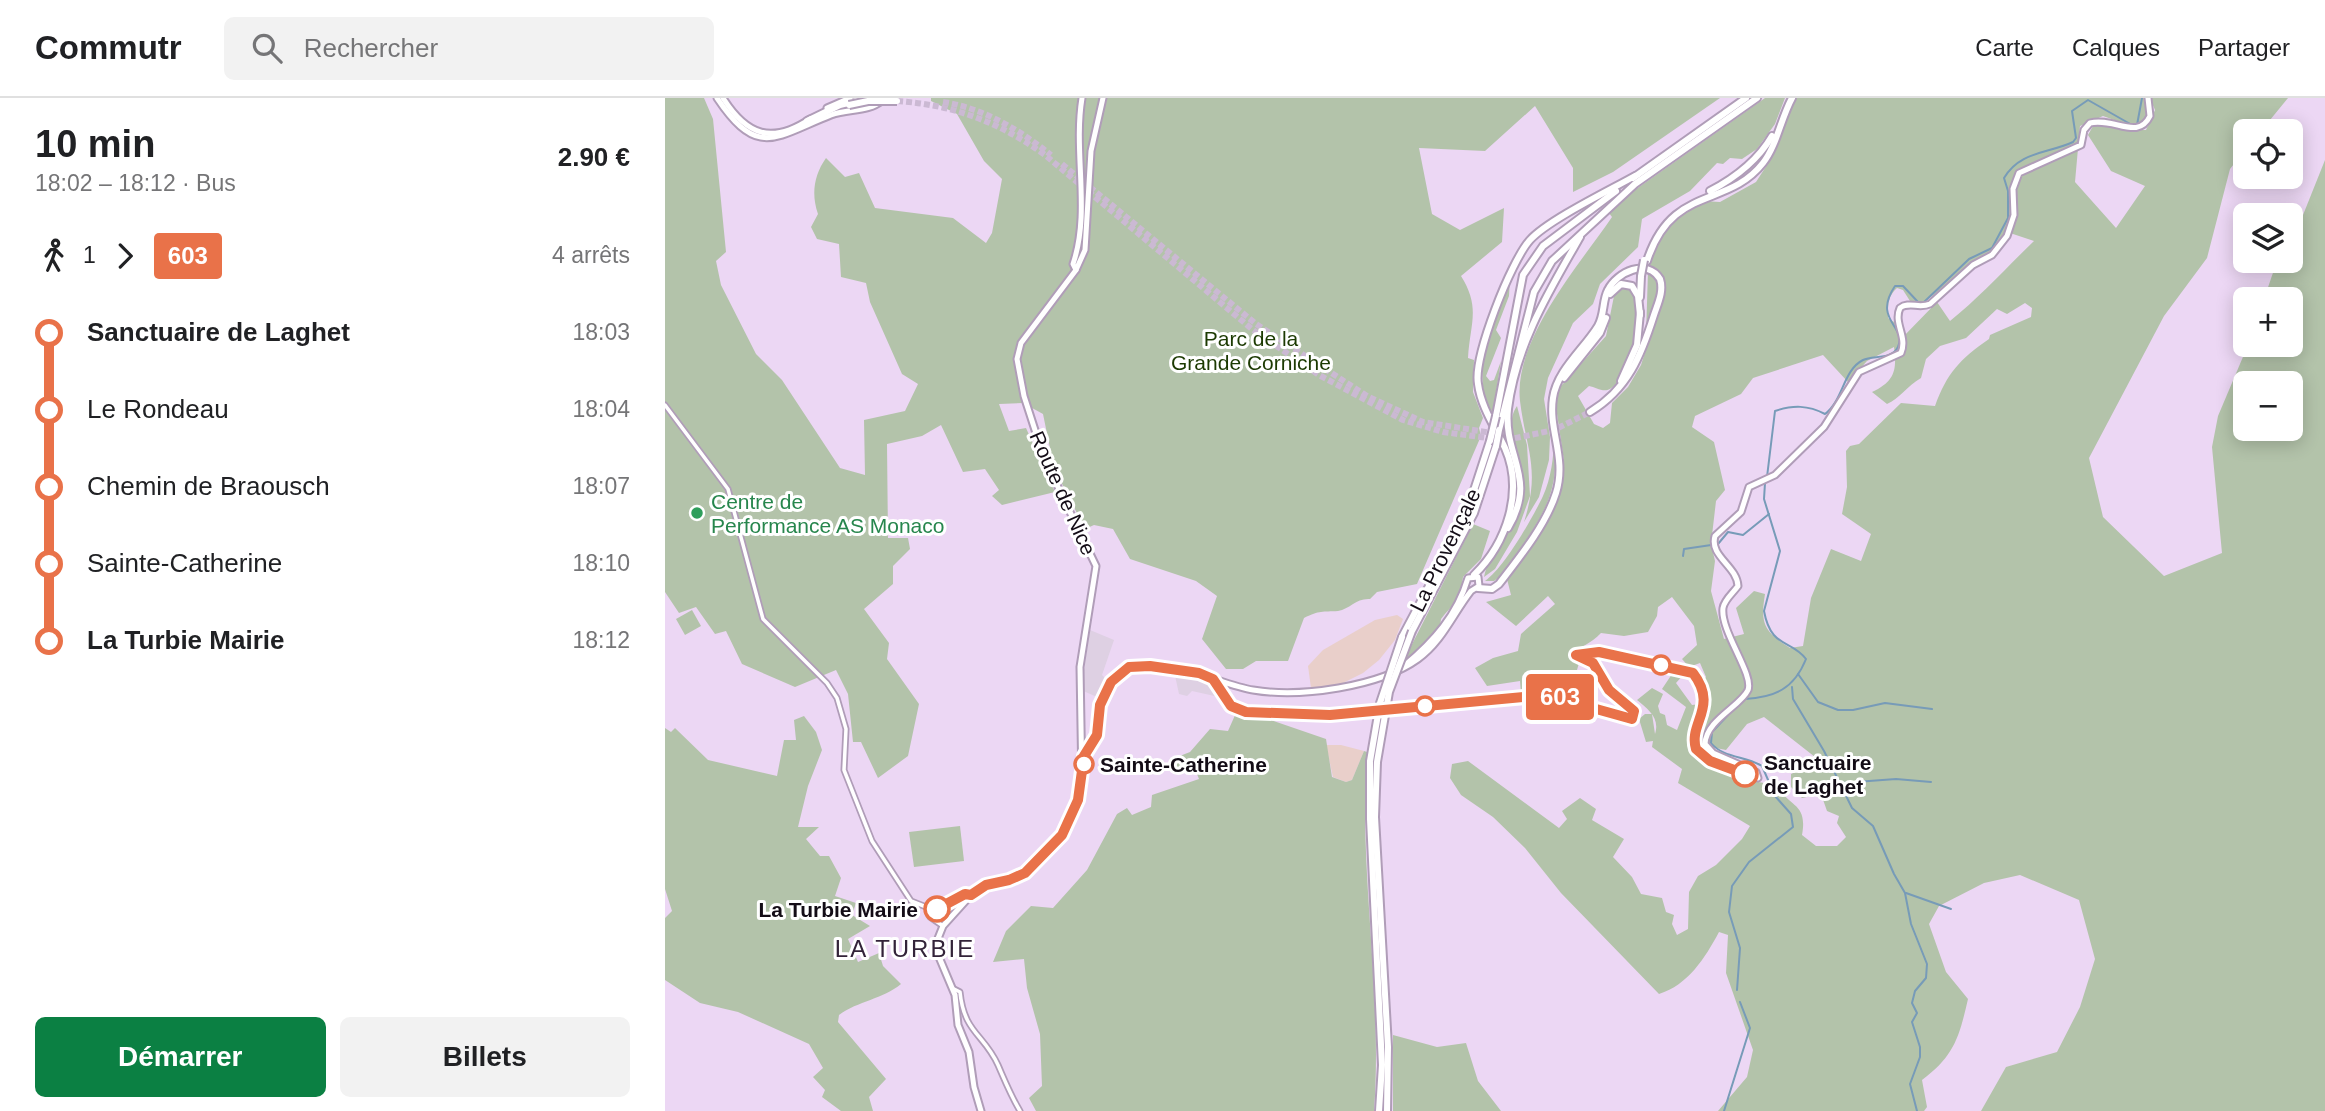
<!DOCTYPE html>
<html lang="fr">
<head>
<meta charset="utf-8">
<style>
  body { margin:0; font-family:Arial,sans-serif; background:#f2f2f2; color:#202124; height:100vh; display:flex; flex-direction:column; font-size:26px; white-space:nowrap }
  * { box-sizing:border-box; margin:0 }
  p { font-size:23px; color:#757577 }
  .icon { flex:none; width:38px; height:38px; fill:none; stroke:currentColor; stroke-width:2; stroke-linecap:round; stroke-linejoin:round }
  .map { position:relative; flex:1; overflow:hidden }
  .sheet { display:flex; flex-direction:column; background:#fff; width:665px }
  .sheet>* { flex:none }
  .badge { padding:0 14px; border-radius:5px; font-size:24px; line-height:46px }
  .controls { position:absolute; left:1568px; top:21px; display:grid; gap:14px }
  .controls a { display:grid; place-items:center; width:70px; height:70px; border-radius:10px; background:#fff; box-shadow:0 4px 18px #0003; font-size:35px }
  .map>.badge { position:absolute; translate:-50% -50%; box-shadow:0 0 0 4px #fff }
  .legs { display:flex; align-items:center; gap:10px; height:77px; padding:0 35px; font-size:23px }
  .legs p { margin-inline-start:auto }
  .headline { display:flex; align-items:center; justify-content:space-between; height:119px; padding:0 35px }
  h1 { font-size:38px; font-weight:700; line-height:52px }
  .action { display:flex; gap:14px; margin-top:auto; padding:14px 35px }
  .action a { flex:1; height:80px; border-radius:10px; background:#0b8043; color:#fff; font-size:28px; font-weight:700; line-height:80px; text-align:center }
  .action a+a { background:#f2f2f2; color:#202124 }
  ul { padding:0 35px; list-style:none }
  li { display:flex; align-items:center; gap:24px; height:77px; font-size:26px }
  li i { display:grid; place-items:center; width:10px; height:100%; margin:0 9px; background:currentColor }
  li i::after { content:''; width:18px; height:18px; margin:-9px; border:5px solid; border-radius:50%; background:#fff }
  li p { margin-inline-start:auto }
  li:first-child i { background:linear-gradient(#0000 50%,currentColor 0) }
  li:last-child i { background:linear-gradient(currentColor 50%,#0000 0) }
  header { display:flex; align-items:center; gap:42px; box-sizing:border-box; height:98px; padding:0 35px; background:#fff; border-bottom:2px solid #e0e0e0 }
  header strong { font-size:33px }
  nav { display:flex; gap:38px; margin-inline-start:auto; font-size:24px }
  .search { width:490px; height:63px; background:#f2f2f2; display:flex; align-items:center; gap:18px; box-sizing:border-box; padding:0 24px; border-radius:10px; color:#757577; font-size:26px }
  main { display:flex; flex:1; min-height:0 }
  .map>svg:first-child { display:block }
  .commercial { fill:#ded0e3 }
  .industrial { fill:#e9cfca }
  .green { fill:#b3c3aa; fill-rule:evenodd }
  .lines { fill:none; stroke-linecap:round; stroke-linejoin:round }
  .stream { stroke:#779bb8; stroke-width:2 }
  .highway-tunnel { stroke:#cbb9d3; stroke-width:6; stroke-dasharray:6 3; stroke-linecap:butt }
  .minor-casing { stroke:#b09db8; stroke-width:7 }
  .major-casing { stroke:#b09db8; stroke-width:9 }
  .highway-casing { stroke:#b09db8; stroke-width:10 }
  .minor { stroke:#fff; stroke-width:3.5 }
  .major { stroke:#fff; stroke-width:5 }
  .highway { stroke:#fff; stroke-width:6 }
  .highway-bridge-casing { stroke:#b09db8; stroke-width:10; stroke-linecap:butt }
  .highway-bridge { stroke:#fff; stroke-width:6 }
  .line-1-casing { stroke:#fff; stroke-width:16 }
  .line-1 { stroke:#e97249; stroke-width:10 }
  .leisure-dot { fill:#2e9e5b; stroke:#fff; stroke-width:2.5 }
  .stop-1-dot { fill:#fff; stroke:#e97249; stroke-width:3.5 }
  .labels { text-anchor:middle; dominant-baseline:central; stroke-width:6; stroke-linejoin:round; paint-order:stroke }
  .park-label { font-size:21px; fill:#1c3a02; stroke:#fff }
  .street-label { font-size:21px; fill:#130c16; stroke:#fff }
  .leisure-label { font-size:21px; fill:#27864d; stroke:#fff; text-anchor:start }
  .stop-label { font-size:21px; font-weight:bold; fill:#130c16; stroke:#fff; text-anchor:start }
  .quarter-label { font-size:24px; letter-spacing:2px; fill:#332339; stroke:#fff }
</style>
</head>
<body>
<header>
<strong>Commutr</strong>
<div class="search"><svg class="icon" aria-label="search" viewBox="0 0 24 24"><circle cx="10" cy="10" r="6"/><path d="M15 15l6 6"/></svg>Rechercher</div>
<nav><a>Carte</a><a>Calques</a><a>Partager</a></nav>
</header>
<main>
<section class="sheet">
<div class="headline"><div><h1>10 min</h1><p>18:02 – 18:12 · Bus</p></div><b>2.90 €</b></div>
<div class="legs"><svg class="icon" aria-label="walk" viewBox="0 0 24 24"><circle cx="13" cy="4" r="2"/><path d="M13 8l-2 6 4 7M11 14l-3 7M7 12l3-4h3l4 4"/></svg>1<svg class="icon" aria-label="forward" viewBox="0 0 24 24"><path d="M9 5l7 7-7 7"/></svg><b class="badge" style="background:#e97249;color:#fff">603</b><p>4 arrêts</p></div>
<ul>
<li><i style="color:#e97249"></i><b>Sanctuaire de Laghet</b><p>18:03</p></li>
<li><i style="color:#e97249"></i><span>Le Rondeau</span><p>18:04</p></li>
<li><i style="color:#e97249"></i><span>Chemin de Braousch</span><p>18:07</p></li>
<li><i style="color:#e97249"></i><span>Sainte-Catherine</span><p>18:10</p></li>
<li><i style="color:#e97249"></i><b>La Turbie Mairie</b><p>18:12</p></li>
</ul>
<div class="action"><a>Démarrer</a><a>Billets</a></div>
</section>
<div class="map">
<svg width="1660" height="1013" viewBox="0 0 1660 1013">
  <rect width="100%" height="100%" fill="#ecd7f4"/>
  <g class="commercial">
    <path d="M425,532L449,542L437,577L442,582L432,599L416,592Z"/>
    <path d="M509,573L547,583L554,599L527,593L522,598L514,596Z"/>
  </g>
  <g class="industrial">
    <path d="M732,517L738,521L730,542L714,562L698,575L676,586L646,590L643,568L658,552L710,522Z"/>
    <path d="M661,647H676L699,653L687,682L681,684L668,679Z"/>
  </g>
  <g class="green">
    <path d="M0,0H39L48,21L61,154L51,163L56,187L91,256L117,282L175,370L200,377L199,322L240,313L253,286L237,276L205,204L201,185L176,179L174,146L152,141L146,129L153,116C146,96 149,77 161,60L180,79L194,75L210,110L288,120L321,145L327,135L337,81L319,63L292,16L266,3V0H1055L948,74L908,94V70L870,8L820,53L754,50L767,116L795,132L839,110L837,144L796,178C816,210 805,225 803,260L809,262L808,294L818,320L814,330L816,338L752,486L712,494L705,501C691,500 685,511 673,513C657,514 655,512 639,520L623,563H591L578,571H561L537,541L552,498L531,483L465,461L448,431L429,427L420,431L389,370L378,316L358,305L334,306L344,333L361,330L390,394L337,407L327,398L334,392L320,371L298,374L276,327L257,338L222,346L223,440H243L245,451L228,468V486L199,511L224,545L222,561L254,606L243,658L213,680L196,644H188L183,596L171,572L130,589L77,566L61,533L50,536L31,509L14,515L0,494Z"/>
    <path d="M1100,0H1120L1110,26L1092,51L1077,61L1065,60L1058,66L1052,65L1025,93L977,121L973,149L935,186L928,206L908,225L883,280L879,301L885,339L884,362L874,399L859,424C876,371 861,352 855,303C848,242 915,166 947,119L944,115L967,94Z"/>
    <path d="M1130,0H1481L1483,16L1476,26L1466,28L1438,18L1415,28L1410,84L1451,130L1480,88L1446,73L1423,37L1428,28C1446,24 1462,32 1481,32L1490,12L1485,0H1623L1596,33H1580V52L1565,71L1542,160L1499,218L1424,360L1438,419L1499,478L1557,455L1547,349L1553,318L1583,247H1626V201H1599L1612,163H1626V137L1638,117L1660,62V1013H1316L1341,969L1392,954L1415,909L1430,861L1414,802L1355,777L1319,785L1274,808L1264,826L1281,874L1303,901C1294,940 1289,958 1257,982L1262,1009L1259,1013H1053L1082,979L1088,952L1061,875L1063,837L1054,834C1040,860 1023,887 994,896L896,795L860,750L828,719L796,697L785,680L787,666L803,663L894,730L902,721L897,713L915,700L931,711L927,722L959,741L948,759L967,779L976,796L997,800L1001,814L1009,817L1007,826L1012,837L1023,831L1024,794L1033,778L1051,767L1077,741L1085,728L1013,685L1017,671L987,649L988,643L981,644L974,621L980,616H987L990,636C995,620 984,612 972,602L987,590L998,596L993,608L995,615L1000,617L1002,627L1012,632L1021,609L997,591L1009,573L1020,575L1011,585L1027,607L1036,606C1037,624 1026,635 1028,656C1045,671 1088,686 1111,686C1124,710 1143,704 1137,737L1151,748H1172L1181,739L1172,725L1174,718L1162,713L1156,696L1137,700L1126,689V676L1146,667L1150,659L1099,619L1082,626L1061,652L1036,647L1037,632L1045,611L1037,584L1041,579L1035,565L1024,569L1017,561L1032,547L1029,528L1007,499L993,509L992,518L983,534L959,538L936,535C926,546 913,549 907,557L914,565L912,572L900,573L895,580V593L856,596L855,583L822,588L810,570L828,560L853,553L856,536L890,506L883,498L851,528L821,504L846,497L842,481L892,403L899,363L891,309L892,297L896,288L941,238L950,193L957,189L964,190C981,209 967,279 945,291C938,295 931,289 924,288L913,298L929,326L938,330L945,325L947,305L963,289L976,267L997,201L1000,190L997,180L984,168L997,136L1017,115L1039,103L1055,104L1091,84L1102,67ZM1345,135L1369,143C1341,170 1316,198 1285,223L1272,204L1237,240L1232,226L1223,220C1223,208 1222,199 1232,190L1238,192L1245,203L1256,206L1292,180L1310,162L1325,155ZM1360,205L1367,210L1366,219L1325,237L1324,241C1295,261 1282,275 1270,308L1236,305L1194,346L1185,348L1181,353L1182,389L1177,416L1206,436L1196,463L1166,451L1146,500L1138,548L1125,550C1099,533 1095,527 1100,496L1089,493L1071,510L1079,536L1059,541L1046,493L1050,463L1046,446L1051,403L1060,392L1049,344L1027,329L1030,318L1076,296L1088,280L1158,257L1183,284L1202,263L1229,249C1232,272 1230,283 1207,294L1222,306C1234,301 1242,288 1256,280L1261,261L1275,248L1301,240L1332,211L1342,216ZM1580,285H1626V331H1580Z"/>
    <path d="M983,173C1004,186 987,218 981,237Z"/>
    <path d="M845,181L844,198L831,232L836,240L821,278L825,283L829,282L836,263L827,320C805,275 825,224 845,181Z"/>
    <path d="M852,308L862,347L865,398L852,434L830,471L819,479C825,449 859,426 859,392C859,366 836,331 852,308Z"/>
    <path d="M889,339C897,402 871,426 838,476L829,483H820C839,470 867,421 878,398C886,381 889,358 889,339Z"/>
    <path d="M808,426L825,433L816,461L798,479C794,509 792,500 776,521C775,540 754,555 738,564Z"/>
    <path d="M27,512L36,528L20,537L11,521Z"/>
    <path d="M571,615L594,618L661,641L667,679L681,684L687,682L699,653L702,654C693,773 718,893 709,1013H371L364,1000L377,988L375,936L362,890L359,861L328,864L341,833L366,808L388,810L422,772L452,716L462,710L467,717L486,709L487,697L534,681L528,666L513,671L507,661L525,654L545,631L563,633Z"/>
    <path d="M139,618L151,634L157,652L143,688L133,729H154L141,741L155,758H164L176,780L170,798L191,805L187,817L205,828L183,841L193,864L214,855L218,868L236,886C218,901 193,903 174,917L173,924L221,981L204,999L208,1013H176L157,999L160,992L148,979L158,970L144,946L73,914L35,905L0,882V820L7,813L0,791V630L6,634L10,630L43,662L112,678L119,642H131L129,622Z"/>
    <path d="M295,728L299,763L249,769L244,734Z"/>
    <path d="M728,937L772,949L801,945L813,983L836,1013H728Z"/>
  </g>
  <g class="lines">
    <g class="stream">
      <path d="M1472,27L1477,0"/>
      <path d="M1102,379L1110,313C1128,307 1143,307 1160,316C1178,303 1178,272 1198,262C1208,257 1227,262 1233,249C1242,228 1207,222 1230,188H1238L1253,204L1258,205L1304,161L1327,150L1343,120V93L1339,80C1355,53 1382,56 1408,44L1411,40L1407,13L1423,2L1467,27"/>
      <path d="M1018,458L1019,451L1053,446L1063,434L1078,437L1104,416"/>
      <path d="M1133,576L1153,604L1173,612H1188L1220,605L1267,611"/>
      <path d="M1127,589L1128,601L1159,653L1187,710L1208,728L1229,776L1240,795L1246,826L1262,866L1261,880L1250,893L1247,905L1252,915L1247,924L1255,949V959L1245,986L1252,1013"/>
      <path d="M1080,601C1110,599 1129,591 1141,561C1126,541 1106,551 1099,513L1115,453L1099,401L1100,385"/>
      <path d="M1063,617L1047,634L1046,645C1058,660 1081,658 1097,668L1110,698L1126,716L1128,729L1084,764L1067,788L1064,814L1075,850L1072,892"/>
      <path d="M1177,685L1231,681L1266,684"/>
      <path d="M1241,795L1286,811"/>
      <path d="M1059,1013L1085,930L1075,904"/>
    </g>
    <g class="highway-tunnel">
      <path d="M232,3C289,7 334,24 380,57L588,232L654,277L738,322L778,334L830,341"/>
      <path d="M278,4C318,10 355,32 386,57"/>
      <path d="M397,66L591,226L702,298L758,324L846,338"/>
      <path d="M841,342L889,332L925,314"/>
    </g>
    <defs>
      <g id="minor">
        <path d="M0,307L63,391L98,521L162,585L172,600L181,631L179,672L207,743L246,803L269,812"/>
        <path d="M265,811V819L278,828"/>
        <path d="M269,812L300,796L306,797"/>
        <path d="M289,891L295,894C299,935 319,936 333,967C340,983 346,998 355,1013"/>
      </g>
      <g id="major">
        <path d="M52,0C93,61 110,39 166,17C184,10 202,15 218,2"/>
        <path d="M58,0C82,38 107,46 145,21"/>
        <path d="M162,10L185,0"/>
        <path d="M411,172L408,166C426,113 408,55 417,0"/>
        <path d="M548,581L566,608L581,614L665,617L881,596L966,620L969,613L944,592L928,565L911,557L935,554L1028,575C1054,609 1023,625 1031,651L1045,663L1093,680L1091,674L1048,655L1040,646C1041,622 1076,608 1083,592C1089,576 1055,533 1058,510C1059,502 1068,495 1073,488C1072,468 1044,458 1050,438L1076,414L1084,389L1110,377L1159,329L1194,274L1236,255C1243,239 1228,225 1235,210C1244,203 1254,211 1265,206L1308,167L1327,157L1342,138L1349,117L1348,91L1354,75L1416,47L1419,32L1425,25C1449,19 1473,43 1485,18L1483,0"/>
        <path d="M420,655C423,648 428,645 431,638C434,631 432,624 433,617C434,603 444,583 454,575C487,550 554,587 588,592C635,600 714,589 753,561C777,544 788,516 806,493L814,488L813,479L803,480C792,517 769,543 739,568"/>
        <path d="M316,1013L309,989L304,954L293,927L290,897L274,859L272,843L278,828L306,797L321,787L355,778L385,751L407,719L417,687L415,569L431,468L379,360L359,298L352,261L356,245L411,172L420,152L426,53L438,0"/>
      </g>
      <g id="highway">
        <path d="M142,23L175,7L203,0"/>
        <path d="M968,80L1081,0"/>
        <path d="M1045,93C1070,80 1093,62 1107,38"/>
        <path d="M982,163C1007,86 1062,111 1098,65C1112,47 1116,20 1127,0"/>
        <path d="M945,196L956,186L967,188L973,198L975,217"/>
        <path d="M975,199L976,178"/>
        <path d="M899,280L935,235L941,220"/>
        <path d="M956,283L972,247L975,214"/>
        <path d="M831,318L858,177L878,148L951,93"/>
        <path d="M834,332L869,194L887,163L970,86L1092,0"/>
        <path d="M843,430C873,379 838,359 843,311C851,247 884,193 915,139"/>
        <path d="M809,477C842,445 859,393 840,350C830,329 816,309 813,286C808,259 846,163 865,142C883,122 945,92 970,78"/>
        <path d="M813,490L827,491L834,486C854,460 881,427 891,395C902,360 883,332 888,300C892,272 919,251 933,228C940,216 937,203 943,192C952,174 982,160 995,181C999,193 993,205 989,217C976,258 963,291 925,314"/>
        <path d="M747,533L809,415L831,348"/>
        <path d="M737,539L800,420L825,343"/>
        <path d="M705,663V721L717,967L714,1013"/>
        <path d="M712,664L710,719L723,949L722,1013"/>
      </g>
    </defs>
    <use href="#minor" class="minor-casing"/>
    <use href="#major" class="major-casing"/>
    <use href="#highway" class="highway-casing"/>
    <use href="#minor" class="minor"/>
    <use href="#major" class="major"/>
    <use href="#highway" class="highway"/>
    <defs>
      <g id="highway-bridge">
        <path d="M184,7L203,3H232"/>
        <path d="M976,178L979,162"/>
        <path d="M825,343L831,318"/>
        <path d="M831,348L834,332"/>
        <path d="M705,663L715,605L737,539"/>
        <path d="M712,664L724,594L747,533"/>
      </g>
    </defs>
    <use href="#highway-bridge" class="highway-bridge-casing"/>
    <use href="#highway-bridge" class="highway-bridge"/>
  </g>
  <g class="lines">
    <defs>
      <path id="line-1" d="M272,811L300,796L306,797L321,787L344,782L360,775L397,737L413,702L419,658L432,637L435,607L446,584L464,569L485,568L534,575L548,581L566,608L581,614L665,617L881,597L967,621L969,613L944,592L928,565L911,557L934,554L1028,575C1054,609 1023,625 1031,651L1045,663L1080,676"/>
    </defs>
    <use href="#line-1" class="line-1-casing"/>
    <use href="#line-1" class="line-1"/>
  </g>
  <circle class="leisure-dot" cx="32" cy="415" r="7"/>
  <g class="stop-1-dot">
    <circle cx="996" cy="567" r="9"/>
    <circle cx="760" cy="608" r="9"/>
    <circle cx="419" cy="666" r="9"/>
    <circle cx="1080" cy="676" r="12"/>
    <circle cx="272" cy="811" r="12"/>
  </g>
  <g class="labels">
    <g class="park-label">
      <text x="586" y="240">Parc de la<tspan x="586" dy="24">Grande Corniche</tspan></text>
    </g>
    <g class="street-label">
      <text transform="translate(398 395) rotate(66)">Route de Nice</text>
      <text transform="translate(780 452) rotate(-64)">La Provençale</text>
    </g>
    <g class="leisure-label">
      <text x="46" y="403">Centre de<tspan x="46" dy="24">Performance AS Monaco</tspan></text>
    </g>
    <g class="stop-label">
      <text x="1099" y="664">Sanctuaire<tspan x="1099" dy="24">de Laghet</tspan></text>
      <text x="435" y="666">Sainte-Catherine</text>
      <text x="253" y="811" text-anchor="end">La Turbie Mairie</text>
    </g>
    <g class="quarter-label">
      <text x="240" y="850">LA TURBIE</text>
    </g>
  </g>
</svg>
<div class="controls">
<a><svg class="icon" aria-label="locate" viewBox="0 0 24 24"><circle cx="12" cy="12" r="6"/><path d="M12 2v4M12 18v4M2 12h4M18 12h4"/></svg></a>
<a><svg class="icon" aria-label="layers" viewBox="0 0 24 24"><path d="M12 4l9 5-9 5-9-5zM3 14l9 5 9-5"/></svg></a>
<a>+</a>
<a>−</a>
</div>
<b class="badge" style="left:895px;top:599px;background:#e97249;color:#fff">603</b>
</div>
</main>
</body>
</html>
